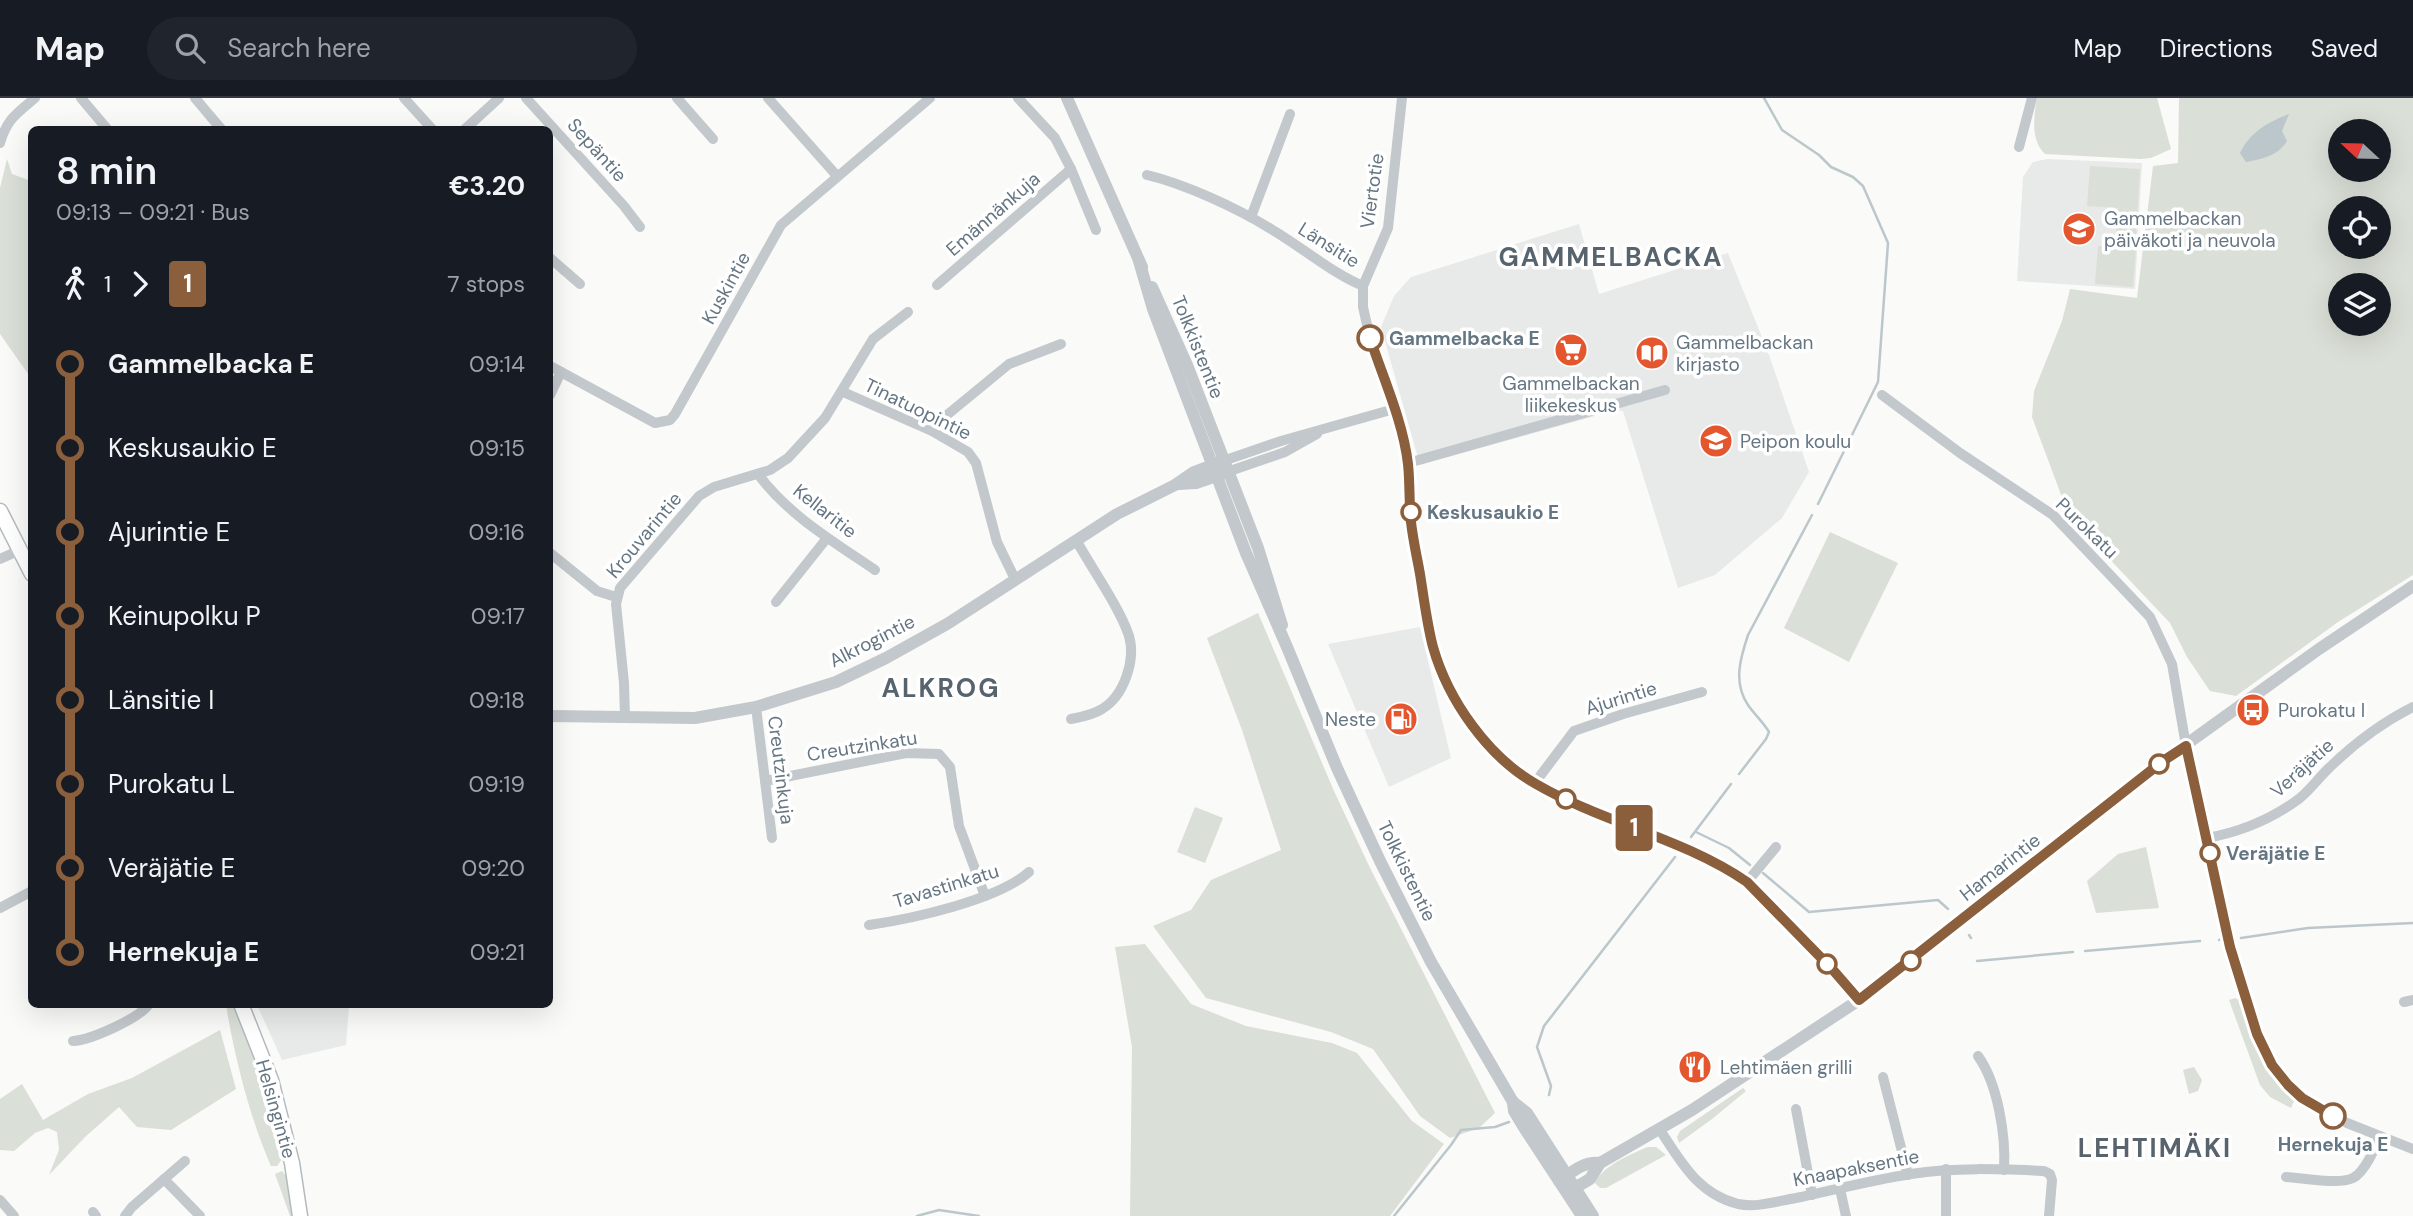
<!DOCTYPE html>
<html lang="en">
<head>
<meta charset="utf-8">
<style>
  body { margin:0; font-family:"DM Sans",sans-serif; background:#20242c; color:#f1f3f6; height:100vh; display:flex; flex-direction:column; font-size:26px; white-space:nowrap }
  * { box-sizing:border-box; margin:0 }
  p { font-size:23px; color:#9ea1a6 }
  .icon { flex:none; width:38px; height:38px; fill:none; stroke:currentColor; stroke-width:2; stroke-linecap:round; stroke-linejoin:round }
  .map { position:relative; flex:1; overflow:hidden }
  .side { position:absolute; left:28px; top:28px; width:525px; height:882px; display:flex; flex-direction:column; background:#171b24; border-radius:10px; box-shadow:0 7px 28px #0002 }
  .side>* { flex:none }
  .badge { padding:0 14px; border-radius:5px; font-size:24px; line-height:46px }
  .needle { width:46px; rotate:292deg }
  .fabs { position:absolute; left:2328px; top:21px; display:grid; gap:14px }
  .fabs a { display:grid; place-items:center; width:63px; height:63px; border-radius:50%; background:#171b24; box-shadow:0 7px 28px #0002; font-size:35px }
  .map>.badge { position:absolute; translate:-50% -50%; box-shadow:0 0 0 4px #fff }
  .legs { display:flex; align-items:center; gap:10px; height:77px; padding:0 28px; font-size:23px }
  .legs p { margin-inline-start:auto }
  .head { display:flex; align-items:center; justify-content:space-between; height:119px; padding:0 28px }
  h1 { font-size:38px; font-weight:600; line-height:52px }
  ul { padding:0 28px; list-style:none }
  li { display:flex; align-items:center; gap:24px; height:84px; font-size:26px }
  li i { display:grid; place-items:center; width:10px; height:100%; margin:0 9px; background:currentColor }
  li i::after { content:''; width:18px; height:18px; margin:-9px; border:5px solid; border-radius:50%; background:#171b24 }
  li p { margin-inline-start:auto }
  li:first-child i { background:linear-gradient(#0000 50%,currentColor 0) }
  li:last-child i { background:linear-gradient(currentColor 50%,#0000 0) }
  header { display:flex; align-items:center; gap:42px; box-sizing:border-box; height:98px; padding:0 35px; background:#171b24; border-bottom:2px solid #363941 }
  header strong { font-size:33px }
  nav { display:flex; gap:38px; margin-inline-start:auto; font-size:24px }
  .search { width:490px; height:63px; background:#20242c; display:flex; align-items:center; gap:18px; box-sizing:border-box; padding:0 24px; border-radius:38px; color:#9ea1a6; font-size:26px }
  .map>svg:first-child { display:block }
  .built { fill:#e8e9e9 }
  .green { fill:#dadfd7; fill-rule:evenodd }
  .water { fill:#bbc7cb }
  .lines { fill:none; stroke-linecap:round; stroke-linejoin:round }
  .stream { stroke:#bbc7cb; stroke-width:2.5 }
  .secondary-casing { stroke:#b3babf; stroke-width:17 }
  .minor { stroke:#c3c8cc; stroke-width:10 }
  .tertiary { stroke:#c3c8cc; stroke-width:12 }
  .secondary { stroke:#fff; stroke-width:14 }
  .line-1-casing { stroke:#fff; stroke-width:16 }
  .line-1 { stroke:#8b5e3c; stroke-width:10 }
  .stop-1-dot { fill:#fff; stroke:#8b5e3c; stroke-width:3.5 }
  .labels { text-anchor:middle; dominant-baseline:central; stroke-width:7; stroke-linejoin:round; paint-order:stroke }
  .street-label { font-size:19px; fill:#657683; stroke:#fff }
  .poi-label { font-size:19px; fill:#657683; stroke:#fff; text-anchor:start }
  .stop-label { font-size:19px; font-weight:bold; fill:#657683; stroke:#fff; text-anchor:start }
  .district-label { font-size:26px; font-weight:bold; letter-spacing:2px; fill:#57646e; stroke:#fff }
</style>
</head>
<body>
<header>
<strong>Map</strong>
<div class="search"><svg class="icon" aria-label="search" viewBox="0 0 24 24"><circle cx="10" cy="10" r="6"/><path d="M15 15l6 6"/></svg>Search here</div>
<nav><a>Map</a><a>Directions</a><a>Saved</a></nav>
</header>
<div class="map">
<svg width="2413" height="1118" viewBox="0 0 2413 1118">
  <rect width="100%" height="100%" fill="#fafaf8"/>
  <g class="built">
    <path d="M2047,61L2142,65L2135,191L2017,183L2023,79L2033,64Z"/>
    <path d="M1579,126L1599,196L1728,155L1768,254L1809,374L1782,420L1715,477L1678,490L1623,313H1613L1420,367L1381,229L1394,198L1411,179Z"/>
    <path d="M1420,529L1451,660L1389,689L1328,546Z"/>
    <path d="M257,907H349L346,947L282,962Z"/>
  </g>
  <g class="green">
    <path d="M2037,0H2157L2171,51L2151,60L2140,61L2045,56C2030,42 2034,17 2037,0Z"/>
    <path d="M2179,0H2413V477L2338,524L2236,598L2210,593L2187,559L2170,525L2069,418L2032,319L2034,293L2062,223L2070,191L2137,200L2153,68L2178,65ZM2340,33H2378V72H2340ZM2340,110H2378V149H2340ZM2340,187H2378V226H2340Z"/>
    <path d="M7,61L12,76L31,83V280L0,236V90Z"/>
    <path d="M2090,68L2140,71L2136,139L2116,137L2118,110L2087,108Z"/>
    <path d="M2098,148L2136,151L2133,189L2095,186Z"/>
    <path d="M1830,434L1898,465L1849,564L1784,530Z"/>
    <path d="M1258,515L1334,693L1370,770L1495,1015L1479,1030L1450,1040L1420,1018L1373,951L1331,934L1206,900L1153,828L1191,812L1211,782L1281,752L1242,632L1207,540Z"/>
    <path d="M1195,709L1223,720L1205,765L1177,754Z"/>
    <path d="M2146,749L2159,810L2096,815L2087,783L2118,756Z"/>
    <path d="M1145,846L1191,906L1246,928L1332,945L1357,955L1412,1023L1444,1046L1390,1118H1130L1132,949L1115,849Z"/>
    <path d="M2235,900L2239,902C2250,941 2264,974 2294,1003L2291,1010L2270,999L2260,987L2229,902Z"/>
    <path d="M226,907L233,908C256,958 268,1008 282,1061L277,1068H271C249,1017 235,961 226,907Z"/>
    <path d="M220,932L236,991L171,1032L137,1029L119,1009L85,1039L49,1077L59,1052L57,1034L48,1030L35,1035L14,1053L0,1052V1001L22,986L43,1022L88,996L132,980Z"/>
    <path d="M2194,969L2202,982L2198,993L2189,996L2183,972Z"/>
    <path d="M1743,990L1746,993L1712,1021L1679,1045L1677,1039L1680,1033Z"/>
    <path d="M1648,1049H1656L1666,1057L1606,1090H1600L1595,1085C1602,1068 1631,1056 1648,1049Z"/>
    <path d="M282,1073L287,1079L294,1118H290L275,1076Z"/>
  </g>
  <path class="water" d="M2289,16L2282,33L2287,43C2278,58 2262,61 2246,64L2240,55C2250,34 2268,24 2289,16Z"/>
  <g class="lines">
    <g class="stream">
      <path d="M1764,0L1782,32L1819,57L1831,69L1853,79L1863,88L1888,145L1878,284L1818,406"/>
      <path d="M1739,676L1766,641L1769,634C1763,624 1755,617 1748,607C1733,585 1740,561 1748,537L1812,417"/>
      <path d="M1696,734L1729,750L1750,767"/>
      <path d="M1691,739L1731,686"/>
      <path d="M1763,775L1809,814L1938,802L1948,811"/>
      <path d="M1969,837L1971,840"/>
      <path d="M2241,840L2308,830L2413,825"/>
      <path d="M2219,842L2221,841"/>
      <path d="M2085,853L2200,843"/>
      <path d="M1977,863L2073,854"/>
      <path d="M1549,997L1551,988L1537,949L1544,928L1675,759"/>
      <path d="M917,1118L939,1112L979,1118"/>
      <path d="M1394,1118L1451,1047L1461,1032L1495,1029L1509,1024"/>
    </g>
    <defs>
      <g id="secondary">
        <path d="M0,413L32,476"/>
        <path d="M241,906L271,982L292,1065L300,1118"/>
      </g>
    </defs>
    <use href="#secondary" class="secondary-casing"/>
    <g class="minor">
      <path d="M81,0L108,32"/>
      <path d="M195,0L222,32"/>
      <path d="M404,0L433,32"/>
      <path d="M526,0L624,108L640,129"/>
      <path d="M677,0L713,41"/>
      <path d="M768,0L837,78"/>
      <path d="M1018,0L1055,40L1071,71L1096,132"/>
      <path d="M1402,0L1388,130L1363,188V209L1370,240L1402,339L1408,365L1411,425L1433,548L1449,590L1470,625L1503,662L1534,686L1577,707L1699,756L1747,784L1833,872L1859,902"/>
      <path d="M464,32L499,0"/>
      <path d="M0,45C7,21 17,15 35,0"/>
      <path d="M2019,49L2032,0"/>
      <path d="M1147,77C1185,86 1237,110 1271,131C1302,149 1330,174 1363,188"/>
      <path d="M1251,119L1290,16"/>
      <path d="M550,160L580,186"/>
      <path d="M937,187L1071,71"/>
      <path d="M550,268L655,325L670,322L675,316L781,127L930,0"/>
      <path d="M843,294L932,333L968,354L976,365L997,444L1015,481"/>
      <path d="M550,297L561,274"/>
      <path d="M1882,297L1960,355L2053,417L2150,519L2172,566L2186,648L2230,849L2243,895L2264,952L2272,967L2288,987L2302,1000L2347,1025L2413,1051"/>
      <path d="M932,333L936,326L1009,266L1061,246"/>
      <path d="M1223,363L1281,343L1394,311"/>
      <path d="M1408,365L1665,292"/>
      <path d="M1227,374L1285,354L1317,336"/>
      <path d="M758,376C788,417 834,444 875,472"/>
      <path d="M550,455L597,493L616,499"/>
      <path d="M0,461L20,452"/>
      <path d="M776,504L827,440"/>
      <path d="M756,609L772,740"/>
      <path d="M625,620L624,585L616,506L620,490L699,398L714,389L770,372L788,360L825,320L873,241L908,214"/>
      <path d="M1071,621C1081,619 1093,617 1102,611C1124,598 1136,562 1129,538C1120,510 1091,469 1076,442"/>
      <path d="M765,683L906,655L939,656L950,669L959,728L985,798"/>
      <path d="M1534,686L1574,633L1623,616L1702,594"/>
      <path d="M2207,740C2240,734 2268,723 2296,703C2309,694 2318,680 2330,669C2356,644 2381,625 2413,609"/>
      <path d="M1747,784L1776,749"/>
      <path d="M0,810L32,793"/>
      <path d="M869,827C911,821 998,802 1029,774"/>
      <path d="M2404,904L2413,902"/>
      <path d="M73,943C91,942 140,920 149,906"/>
      <path d="M1978,958C1998,986 2006,1038 2004,1072"/>
      <path d="M1883,979L1908,1077"/>
      <path d="M1796,1011L1812,1097"/>
      <path d="M1660,1032C1681,1064 1698,1096 1738,1106C1757,1110 1778,1103 1796,1100C1834,1092 1872,1082 1911,1076C1955,1069 1999,1071 2044,1073L2050,1076L2052,1082L2049,1118"/>
      <path d="M2286,1079C2303,1080 2338,1087 2353,1080C2364,1075 2376,1049 2380,1038"/>
      <path d="M164,1081L200,1118"/>
      <path d="M1840,1091L1846,1118"/>
      <path d="M0,1102L14,1118"/>
      <path d="M93,1114L96,1118"/>
      <path d="M125,1118L132,1109L185,1063"/>
      <path d="M1946,1118V1071"/>
    </g>
    <g class="tertiary">
      <path d="M1067,0L1142,169"/>
      <path d="M1139,163L1153,211L1246,455L1287,549L1337,670L1380,763L1431,864L1513,1004L1514,1013L1523,1028L1582,1118"/>
      <path d="M1152,189L1187,267L1258,450L1282,527"/>
      <path d="M1179,386L1196,385L1222,376"/>
      <path d="M550,618L695,620L756,609L836,584L886,560L947,526L1117,416L1175,387L1194,374L1223,363"/>
      <path d="M1513,1004L1527,1015L1593,1118"/>
      <path d="M1559,1083C1572,1074 1584,1063 1600,1065L1692,1012L1859,902L2163,663L2319,551L2413,488"/>
      <path d="M1568,1094L1590,1081L1600,1065"/>
    </g>
    <use href="#secondary" class="secondary"/>
  </g>
  <g class="lines">
    <defs>
      <path id="line-1" d="M1370,240C1383,280 1403,323 1408,366C1410,385 1409,405 1411,424C1413,442 1417,459 1420,476C1424,501 1427,526 1433,549C1448,602 1488,659 1536,686C1603,725 1683,740 1747,784L1833,872L1859,902L2163,663L2186,648L2230,849L2257,936L2272,967L2288,987L2302,1000L2333,1018"/>
    </defs>
    <use href="#line-1" class="line-1-casing"/>
    <use href="#line-1" class="line-1"/>
  </g>
  <defs>
    <symbol id="school-disc" viewBox="-11 -11 22 22"><circle r="9.5" fill="#e4572e" stroke="#fff"/><path d="M0-5L7-2L0 1L-7-2ZM-4 1L0 2.5L4 1V4Q0 6-4 4Z" fill="#fff"/></symbol>
    <symbol id="supermarket-disc" viewBox="-11 -11 22 22"><circle r="9.5" fill="#e4572e" stroke="#fff"/><path d="M-6-5.5h2.5l.6 2H6L4.5 2H-2.5L-4.4-4H-6ZM-1.5 3.2a1.3 1.3 0 1 0 .1 0ZM3 3.2a1.3 1.3 0 1 0 .1 0Z" fill="#fff"/></symbol>
    <symbol id="library-disc" viewBox="-11 -11 22 22"><circle r="9.5" fill="#e4572e" stroke="#fff"/><path d="M-6-4Q-3-5.5-.7-3.5V5Q-3 3-6 4ZM6-4Q3-5.5 .7-3.5V5Q3 3 6 4Z" fill="#fff"/></symbol>
    <symbol id="bus-disc" viewBox="-11 -11 22 22"><circle r="9.5" fill="#e4572e" stroke="#fff"/><path d="M-5-6H5V4H4V6H2V4H-2V6H-4V4H-5ZM-3.5-4V0h7V-4ZM-3.5 1.2v1.5H-2V1.2ZM2 1.2v1.5H3.5V1.2Z" fill="#fff"/></symbol>
    <symbol id="fuel-disc" viewBox="-11 -11 22 22"><circle r="9.5" fill="#e4572e" stroke="#fff"/><path d="M-5.5-6h7V0h2V4h1.3V-2.5L3-4.5l.8-.8L6-3V5H2.5V1h-1V6h-7ZM-4.2-4.7v3.2H.2V-4.7Z" fill="#fff"/></symbol>
    <symbol id="restaurant-disc" viewBox="-11 -11 22 22"><circle r="9.5" fill="#e4572e" stroke="#fff"/><path d="M-5-6h1v4h1v-4h1v4h1v-4h1v5L-1.5 .5V6h-2V.5L-5-1ZM5-6V6H3V1.5H1.5Q1.5-4 5-6Z" fill="#fff"/></symbol>
  </defs>
  <g fill-rule="evenodd">
    <use href="#school-disc" x="2060" y="112" width="38" height="38"/>
    <use href="#supermarket-disc" x="1552" y="233" width="38" height="38"/>
    <use href="#library-disc" x="1633" y="236" width="38" height="38"/>
    <use href="#school-disc" x="1697" y="324" width="38" height="38"/>
    <use href="#bus-disc" x="2234" y="593" width="38" height="38"/>
    <use href="#fuel-disc" x="1382" y="602" width="38" height="38"/>
    <use href="#restaurant-disc" x="1676" y="950" width="38" height="38"/>
  </g>
  <g class="stop-1-dot">
    <circle cx="1370" cy="240" r="12"/>
    <circle cx="1411" cy="414" r="9"/>
    <circle cx="2159" cy="666" r="9"/>
    <circle cx="1566" cy="701" r="9"/>
    <circle cx="2210" cy="755" r="9"/>
    <circle cx="1911" cy="863" r="9"/>
    <circle cx="1827" cy="866" r="9"/>
    <circle cx="2333" cy="1018" r="12"/>
  </g>
  <g class="labels">
    <g class="street-label">
      <text transform="translate(597 52) rotate(48)">Sepäntie</text>
      <text transform="translate(1372 93) rotate(-82)">Viertotie</text>
      <text transform="translate(993 116) rotate(-41)">Emännänkuja</text>
      <text transform="translate(1329 147) rotate(32)">Länsitie</text>
      <text transform="translate(726 190) rotate(-61)">Kuskintie</text>
      <text transform="translate(1198 249) rotate(68)">Tolkkistentie</text>
      <text transform="translate(918 311) rotate(26)">Tinatuopintie</text>
      <text transform="translate(825 413) rotate(38)">Kellaritie</text>
      <text transform="translate(2087 430) rotate(44)">Purokatu</text>
      <text transform="translate(644 437) rotate(-50)">Krouvarintie</text>
      <text transform="translate(872 543) rotate(-27)">Alkrogintie</text>
      <text transform="translate(1621 600) rotate(-17)">Ajurintie</text>
      <text transform="translate(862 648) rotate(-9)">Creutzinkatu</text>
      <text transform="translate(2302 670) rotate(-42)">Veräjätie</text>
      <text transform="translate(781 672) rotate(83)">Creutzinkuja</text>
      <text transform="translate(2000 769) rotate(-38)">Hamarintie</text>
      <text transform="translate(1407 773) rotate(64)">Tolkkistentie</text>
      <text transform="translate(946 788) rotate(-17)">Tavastinkatu</text>
      <text transform="translate(276 1011) rotate(74)">Helsingintie</text>
      <text transform="translate(1856 1070) rotate(-11)">Knaapaksentie</text>
    </g>
    <g class="poi-label">
      <text x="2104" y="120">Gammelbackan<tspan x="2104" dy="22">päiväkoti ja neuvola</tspan></text>
      <text x="1676" y="244">Gammelbackan<tspan x="1676" dy="22">kirjasto</tspan></text>
      <text x="1571" y="285" text-anchor="middle">Gammelbackan<tspan x="1571" dy="22">liikekeskus</tspan></text>
      <text x="1740" y="343">Peipon koulu</text>
      <text x="2278" y="612">Purokatu I</text>
      <text x="1376" y="621" text-anchor="end">Neste</text>
      <text x="1720" y="969">Lehtimäen grilli</text>
    </g>
    <g class="stop-label">
      <text x="1389" y="240">Gammelbacka E</text>
      <text x="1427" y="414">Keskusaukio E</text>
      <text x="2226" y="755">Veräjätie E</text>
      <text x="2333" y="1046" text-anchor="middle">Hernekuja E</text>
    </g>
    <g class="district-label">
      <text x="1611" y="159">GAMMELBACKA</text>
      <text x="941" y="590">ALKROG</text>
      <text x="2155" y="1050">LEHTIMÄKI</text>
    </g>
  </g>
</svg>
<div class="fabs">
<a><svg class="needle" viewBox="-14 -14 28 28"><path d="M0-13l5 13h-10z" fill="#e53935"/><path d="M0 13l5-13h-10z" fill="#9ea1a6"/></svg></a>
<a><svg class="icon" aria-label="locate" viewBox="0 0 24 24"><circle cx="12" cy="12" r="6"/><path d="M12 2v4M12 18v4M2 12h4M18 12h4"/></svg></a>
<a><svg class="icon" aria-label="layers" viewBox="0 0 24 24"><path d="M12 4l9 5-9 5-9-5zM3 14l9 5 9-5"/></svg></a>
</div>
<b class="badge" style="left:1634px;top:730px;background:#8b5e3c;color:#fff">1</b>
<section class="side">
<div class="head"><div><h1>8 min</h1><p>09:13 – 09:21 · Bus</p></div><b>€3.20</b></div>
<div class="legs"><svg class="icon" aria-label="walk" viewBox="0 0 24 24"><circle cx="13" cy="4" r="2"/><path d="M13 8l-2 6 4 7M11 14l-3 7M7 12l3-4h3l4 4"/></svg>1<svg class="icon" aria-label="forward" viewBox="0 0 24 24"><path d="M9 5l7 7-7 7"/></svg><b class="badge" style="background:#8b5e3c;color:#fff">1</b><p>7 stops</p></div>
<ul>
<li><i style="color:#8b5e3c"></i><b>Gammelbacka E</b><p>09:14</p></li>
<li><i style="color:#8b5e3c"></i><span>Keskusaukio E</span><p>09:15</p></li>
<li><i style="color:#8b5e3c"></i><span>Ajurintie E</span><p>09:16</p></li>
<li><i style="color:#8b5e3c"></i><span>Keinupolku P</span><p>09:17</p></li>
<li><i style="color:#8b5e3c"></i><span>Länsitie I</span><p>09:18</p></li>
<li><i style="color:#8b5e3c"></i><span>Purokatu L</span><p>09:19</p></li>
<li><i style="color:#8b5e3c"></i><span>Veräjätie E</span><p>09:20</p></li>
<li><i style="color:#8b5e3c"></i><b>Hernekuja E</b><p>09:21</p></li>
</ul>
</section>
</div>
</body>
</html>
